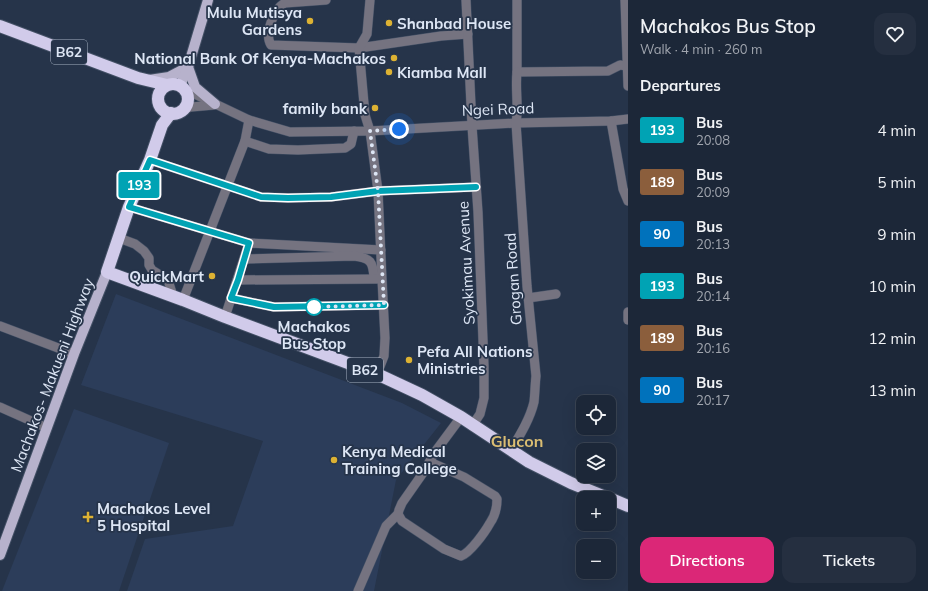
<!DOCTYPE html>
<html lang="en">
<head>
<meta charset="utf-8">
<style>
  body { margin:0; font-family:Mulish,sans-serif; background:#252f40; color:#f1f3f6; height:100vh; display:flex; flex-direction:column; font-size:15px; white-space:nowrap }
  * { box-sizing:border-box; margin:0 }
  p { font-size:13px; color:#a0a5ae }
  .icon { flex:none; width:22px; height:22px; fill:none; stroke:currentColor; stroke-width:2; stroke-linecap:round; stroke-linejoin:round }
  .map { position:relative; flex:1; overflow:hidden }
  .panel { display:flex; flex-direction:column; background:#1c2738; width:300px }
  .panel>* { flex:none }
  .badge { padding:0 8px; border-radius:3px; font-size:14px; line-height:26px }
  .tools { position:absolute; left:576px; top:395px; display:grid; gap:8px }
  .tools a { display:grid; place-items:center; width:40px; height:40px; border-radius:8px; background:#1c2738; box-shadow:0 4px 16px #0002,0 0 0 1px #3a4453; font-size:20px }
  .you { position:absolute; width:20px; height:20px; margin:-10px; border:3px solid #fff; border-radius:50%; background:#1a73e8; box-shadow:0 0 0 6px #1a73e833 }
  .map>.badge { position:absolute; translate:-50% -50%; box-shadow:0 0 0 2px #fff }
  h2 { padding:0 12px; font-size:15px; line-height:36px }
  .round { display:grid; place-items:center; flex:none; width:42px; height:42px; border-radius:12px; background:#252f40 }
  .head { display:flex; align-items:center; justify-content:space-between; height:68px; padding:0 12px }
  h1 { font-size:19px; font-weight:600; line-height:30px }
  .primary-button { display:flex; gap:8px; margin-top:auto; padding:8px 12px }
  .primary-button a { flex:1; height:46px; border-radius:12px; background:#db2777; color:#fff; font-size:16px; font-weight:600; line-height:46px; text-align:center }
  .primary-button a+a { background:#252f40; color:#f1f3f6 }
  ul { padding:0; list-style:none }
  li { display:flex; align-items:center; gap:12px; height:52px; padding:0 12px }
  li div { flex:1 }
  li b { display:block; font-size:15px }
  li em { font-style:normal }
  li .badge { min-width:44px; font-weight:700; text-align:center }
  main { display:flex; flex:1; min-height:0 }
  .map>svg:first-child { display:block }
  .built { fill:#2c3d5a }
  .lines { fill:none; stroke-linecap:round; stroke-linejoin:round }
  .minor-casing { stroke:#435065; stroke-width:10 }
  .major-casing { stroke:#435065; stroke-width:12 }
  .highway-casing { stroke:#435065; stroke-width:14 }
  .minor { stroke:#757380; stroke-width:9 }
  .major { stroke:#b7b2cc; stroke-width:10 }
  .highway { stroke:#d1cbea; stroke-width:12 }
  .line-casing { stroke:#fff; stroke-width:9 }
  .line { stroke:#00a3b4; stroke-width:6 }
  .walk { stroke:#dde6f5; stroke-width:4; stroke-dasharray:0 7.2 }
  .poi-dot { fill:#ddb233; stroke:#26344a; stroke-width:1.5 }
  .stop-dot { fill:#fff; stroke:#00a3b4; stroke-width:2 }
  .labels { text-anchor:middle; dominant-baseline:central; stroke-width:3.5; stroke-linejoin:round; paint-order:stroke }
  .shield { fill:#26344a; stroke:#a6b1c2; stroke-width:1 }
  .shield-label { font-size:14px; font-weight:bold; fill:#dde6f5 }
  .poi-label { font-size:15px; font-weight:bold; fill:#dde6f5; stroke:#26344a; text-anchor:start }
  .street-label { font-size:15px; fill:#dde6f5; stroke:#26344a }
  .stop-label { font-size:15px; font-weight:bold; fill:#dde6f5; stroke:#26344a }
  .neighbourhood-label { font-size:16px; font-weight:bold; fill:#dabd72; stroke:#26344a }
</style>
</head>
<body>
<main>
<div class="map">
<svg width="628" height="591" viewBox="0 0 628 591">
  <rect width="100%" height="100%" fill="#26344a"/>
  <g class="built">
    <path d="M116,294L402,403L441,423L396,480L374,591H127L145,539L233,526L263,441L81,385Z"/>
    <path d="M74,409L169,443L119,591H2Z"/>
  </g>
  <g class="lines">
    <defs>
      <g id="minor">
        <path d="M326,0L285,3C274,8 264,34 271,45L359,48L441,36L468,34"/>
        <path d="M370,0L367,34L359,48L365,115L370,131L378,191L382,279L385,338L384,356L377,374"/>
        <path d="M466,0L472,126L478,212L484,366V398L480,414L472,426"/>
        <path d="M517,0V72L608,71L620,65L627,66"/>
        <path d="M625,0L628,86"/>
        <path d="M184,89L249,120L290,132L370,131L516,123L611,121L628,119"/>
        <path d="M184,109L191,107L214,105"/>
        <path d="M611,121L623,189L628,201"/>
        <path d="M245,141L269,149L298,150L345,148L351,144L354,131"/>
        <path d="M150,160L261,197L288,198L331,197L378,191L476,187"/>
        <path d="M129,207L249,243L225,317"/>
        <path d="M119,238L135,244L144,251L149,258V265L152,270L168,280L173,296"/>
        <path d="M249,243L381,250"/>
        <path d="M244,259L354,256C371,258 373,262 374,278"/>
        <path d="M238,280L379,279"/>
        <path d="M231,298L274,307L384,305"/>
        <path d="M528,298L556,294"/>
        <path d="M183,300L245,141L249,120"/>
        <path d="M628,312V320"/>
        <path d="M0,326L74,354"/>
        <path d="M0,407L47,428"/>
        <path d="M511,450C520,435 530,419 534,402C535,393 535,385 536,376L527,286L516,123C519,107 515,89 517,72"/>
        <path d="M430,462L464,477L495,496L497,499C497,507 495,516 490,523C485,532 470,553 461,556L444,549L402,521L398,514L399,510L402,503L423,473L435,452L461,417"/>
        <path d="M358,591L386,526L398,514"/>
      </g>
      <g id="major">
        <path d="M149,80L169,77L188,67L195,87L215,104"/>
        <path d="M180,86L188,67L208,0"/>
        <path d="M0,555L74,354L107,272"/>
      </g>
      <g id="highway">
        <path d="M0,26L138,78L167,85"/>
        <circle cx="173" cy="99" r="15"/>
        <path d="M171,113L162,125L150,160L129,207L107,272L183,300L225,317L377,374L422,395L461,417L529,462L571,483L608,498"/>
        <path d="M609,498L628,506"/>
      </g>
    </defs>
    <use href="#minor" class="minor-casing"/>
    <use href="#major" class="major-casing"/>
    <use href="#highway" class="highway-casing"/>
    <use href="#minor" class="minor"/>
    <use href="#major" class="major"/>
    <use href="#highway" class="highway"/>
  </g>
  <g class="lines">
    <defs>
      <path id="line" d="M384,305L274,307L231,298L238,280L249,243L129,207L150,160L261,197L288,198L331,197L378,191L476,187"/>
    </defs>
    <use href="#line" class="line-casing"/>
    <use href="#line" class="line"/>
    <path class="walk" d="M314,307L384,305L378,191L370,131L399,129"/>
  </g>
  <g class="poi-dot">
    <circle cx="310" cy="21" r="4"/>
    <circle cx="389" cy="23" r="4"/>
    <circle cx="394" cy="58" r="4"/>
    <circle cx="389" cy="72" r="4"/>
    <circle cx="375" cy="108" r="4"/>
    <circle cx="212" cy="276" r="4"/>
    <circle cx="409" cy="360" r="4"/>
    <circle cx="334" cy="460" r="4"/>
    <path d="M86 511h4v4h4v4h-4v4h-4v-4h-4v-4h4z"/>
  </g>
  <circle class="stop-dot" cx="314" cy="307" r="8"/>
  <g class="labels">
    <g class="shield">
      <rect x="51" y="40" width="36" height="24" rx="3"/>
      <rect x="347" y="358" width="36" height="24" rx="3"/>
    </g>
    <g class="shield-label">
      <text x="69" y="52">B62</text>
      <text x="365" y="370">B62</text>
    </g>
    <g class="poi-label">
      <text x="302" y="12" text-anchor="end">Mulu Mutisya<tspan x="302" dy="17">Gardens</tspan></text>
      <text x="397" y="23">Shanbad House</text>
      <text x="386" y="58" text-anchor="end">National Bank Of Kenya-Machakos</text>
      <text x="397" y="72">Kiamba Mall</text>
      <text x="367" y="108" text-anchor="end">family bank</text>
      <text x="204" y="276" text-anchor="end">QuickMart</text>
      <text x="417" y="351">Pefa All Nations<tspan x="417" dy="17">Ministries</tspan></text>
      <text x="342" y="451">Kenya Medical<tspan x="342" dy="17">Training College</tspan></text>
      <text x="97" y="508">Machakos Level<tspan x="97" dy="17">5 Hospital</tspan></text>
    </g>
    <g class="street-label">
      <text transform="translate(498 109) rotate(-2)">Ngei Road</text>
      <text transform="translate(466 263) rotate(-93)">Syokimau Avenue</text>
      <text transform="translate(513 279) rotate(-94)">Grogan Road</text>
      <text transform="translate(52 375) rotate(-69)">Machakos- Makueni Highway</text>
    </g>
    <g class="stop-label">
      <text x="314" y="326">Machakos<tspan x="314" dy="17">Bus Stop</tspan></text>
    </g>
    <g class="neighbourhood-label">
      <text x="517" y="441">Glucon</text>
    </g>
  </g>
</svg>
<div class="tools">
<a><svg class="icon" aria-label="locate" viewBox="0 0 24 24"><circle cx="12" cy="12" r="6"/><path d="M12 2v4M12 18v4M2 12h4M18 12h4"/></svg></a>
<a><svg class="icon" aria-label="layers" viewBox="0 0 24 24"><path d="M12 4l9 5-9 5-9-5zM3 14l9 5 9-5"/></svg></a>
<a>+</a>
<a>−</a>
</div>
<div class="you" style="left:399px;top:129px"></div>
<b class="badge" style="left:139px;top:185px;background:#00a3b4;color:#fff">193</b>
</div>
<section class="panel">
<div class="head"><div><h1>Machakos Bus Stop</h1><p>Walk · 4 min · 260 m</p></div><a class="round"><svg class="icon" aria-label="heart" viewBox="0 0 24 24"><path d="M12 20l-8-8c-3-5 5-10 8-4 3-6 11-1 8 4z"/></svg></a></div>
<h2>Departures</h2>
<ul>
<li><span class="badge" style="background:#00a3b4;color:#fff">193</span><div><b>Bus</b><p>20:08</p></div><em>4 min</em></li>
<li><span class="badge" style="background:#8b5e3c;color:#fff">189</span><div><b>Bus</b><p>20:09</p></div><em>5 min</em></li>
<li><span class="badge" style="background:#0072bc;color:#fff">90</span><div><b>Bus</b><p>20:13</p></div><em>9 min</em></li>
<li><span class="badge" style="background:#00a3b4;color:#fff">193</span><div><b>Bus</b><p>20:14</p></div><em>10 min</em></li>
<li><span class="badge" style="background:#8b5e3c;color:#fff">189</span><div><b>Bus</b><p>20:16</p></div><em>12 min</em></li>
<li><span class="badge" style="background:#0072bc;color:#fff">90</span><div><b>Bus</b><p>20:17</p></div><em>13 min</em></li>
</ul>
<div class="primary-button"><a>Directions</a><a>Tickets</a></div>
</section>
</main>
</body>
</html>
